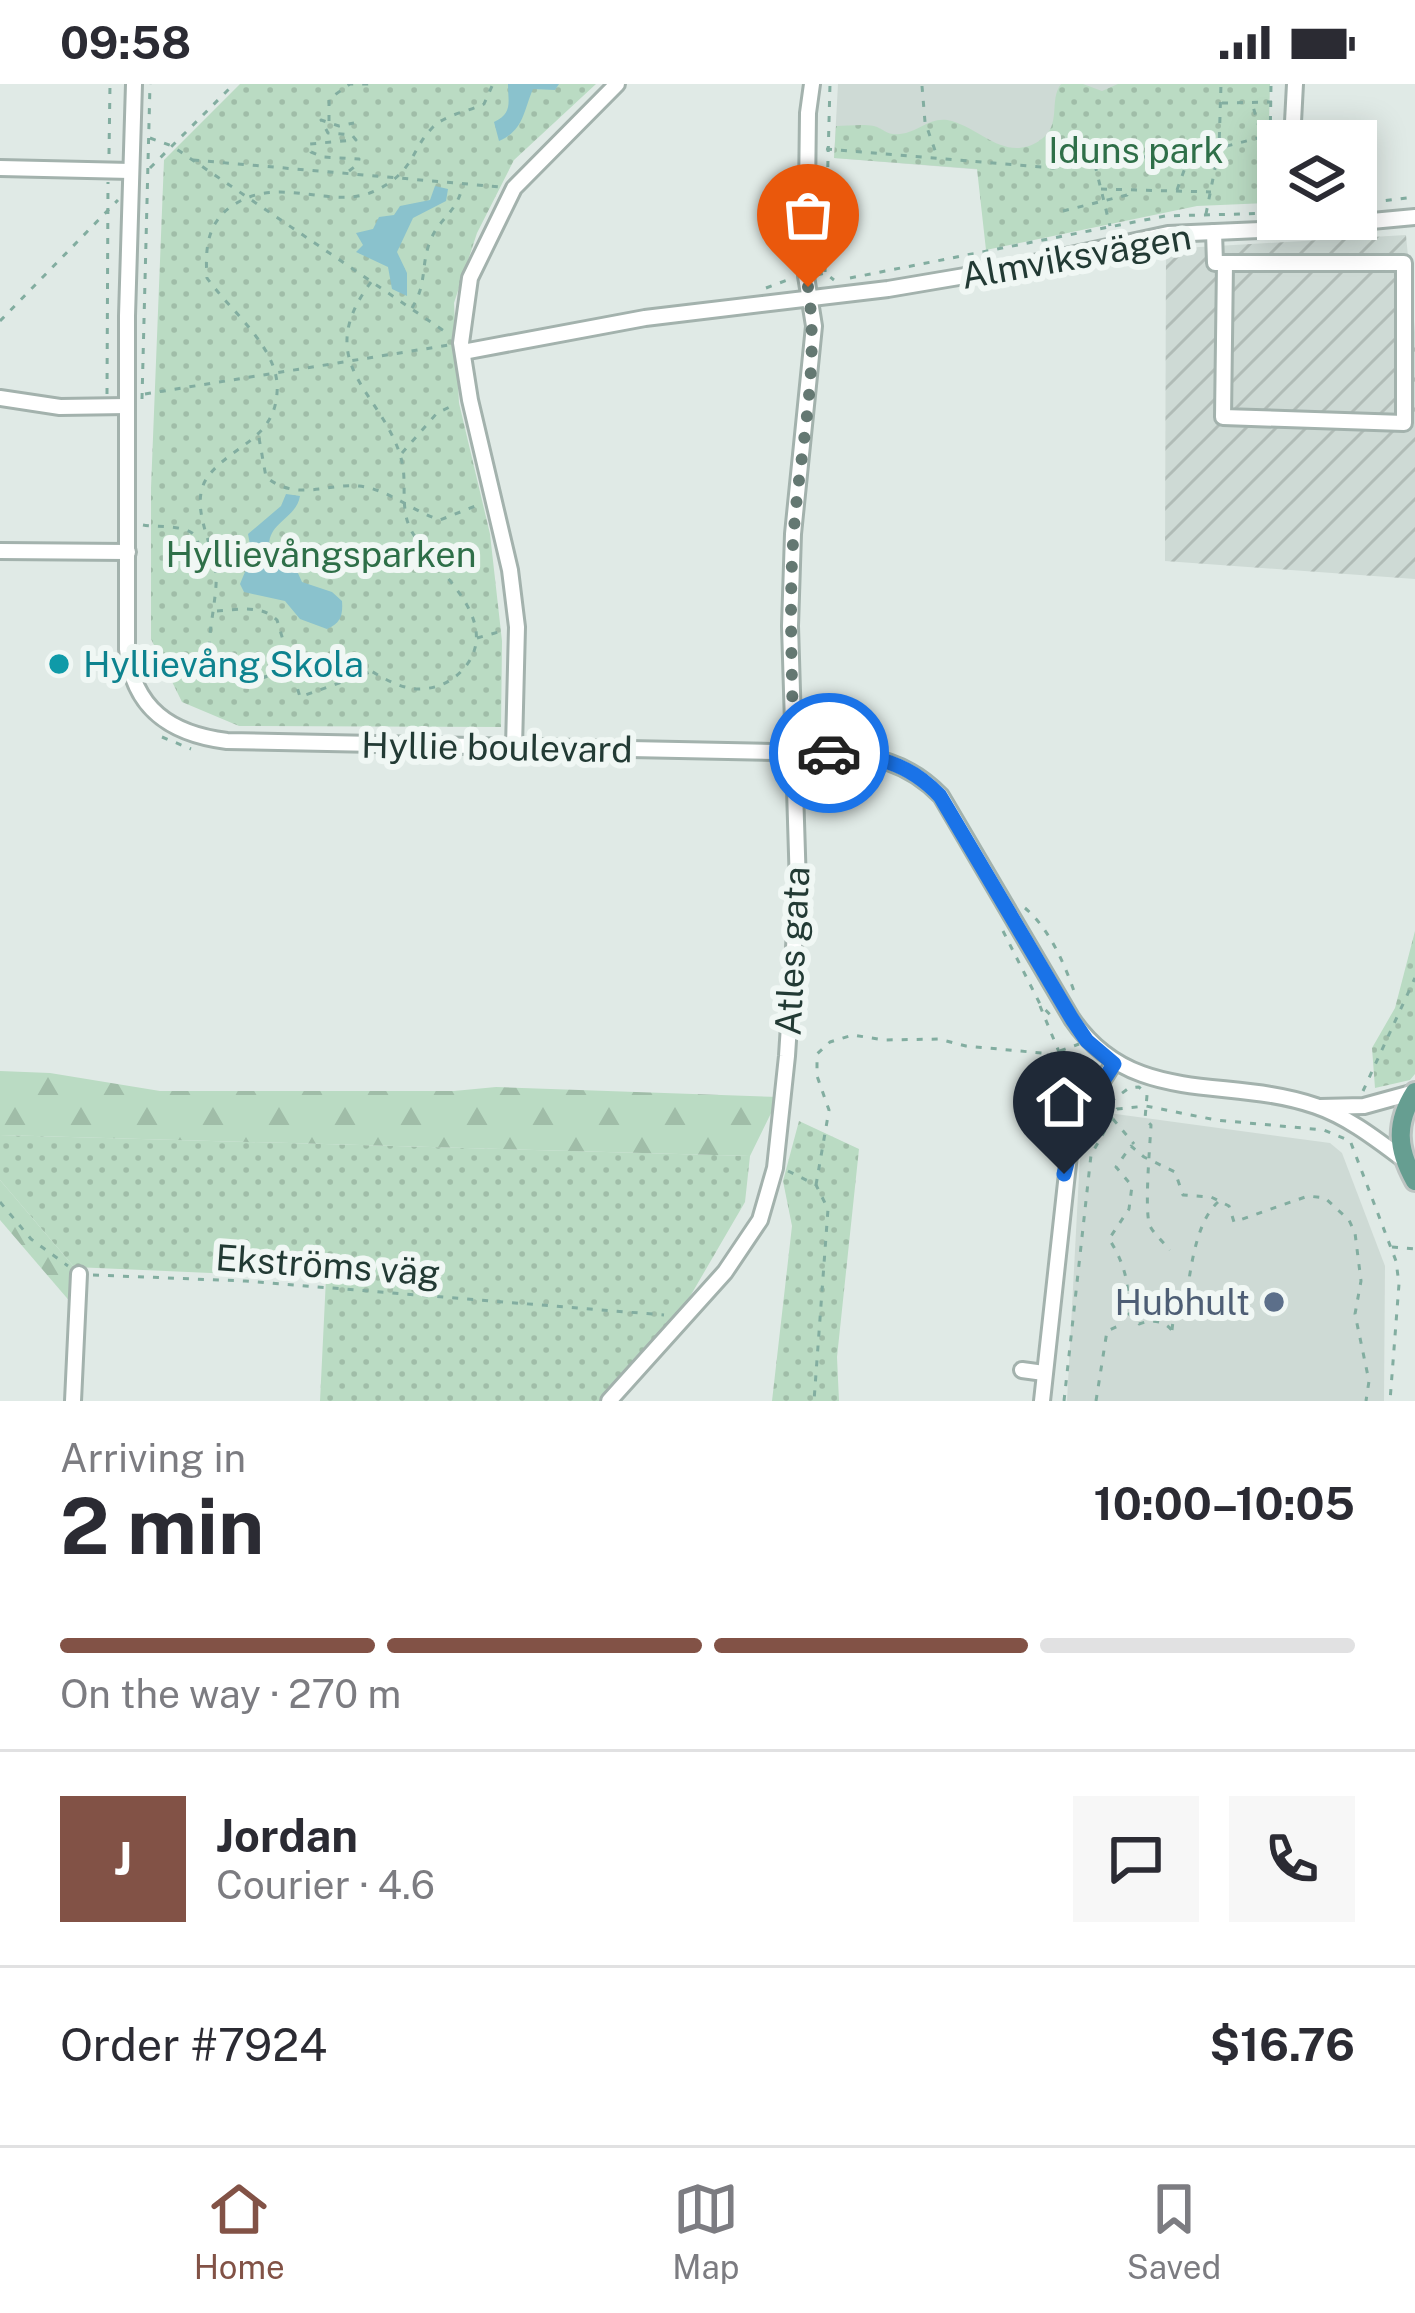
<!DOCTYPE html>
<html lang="en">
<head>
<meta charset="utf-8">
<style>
  body { margin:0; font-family:"Public Sans",sans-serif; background:#f7f7f7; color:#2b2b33; height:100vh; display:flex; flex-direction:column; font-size:45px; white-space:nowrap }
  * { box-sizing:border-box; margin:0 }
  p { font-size:39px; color:#7c7c81 }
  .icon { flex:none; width:66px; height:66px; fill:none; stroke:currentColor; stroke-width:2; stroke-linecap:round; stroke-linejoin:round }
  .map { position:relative; height:1317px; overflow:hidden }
  .details { display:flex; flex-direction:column; background:#fff; flex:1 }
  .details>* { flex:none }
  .fabs { position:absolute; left:1257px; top:36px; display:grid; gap:24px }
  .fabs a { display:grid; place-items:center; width:120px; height:120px; border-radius:0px; background:#fff; box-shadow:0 6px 30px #0003; font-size:60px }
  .pin { position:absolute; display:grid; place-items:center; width:102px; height:102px; color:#fff; margin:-123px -51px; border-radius:50% 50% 50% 0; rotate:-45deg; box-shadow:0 0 12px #0007 }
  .pin .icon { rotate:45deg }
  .courier { position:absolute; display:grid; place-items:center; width:120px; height:120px; margin:-60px; border:9px solid #1a73e8; border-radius:50%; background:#fff; color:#222; box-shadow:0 3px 15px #0007 }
  .summary em { font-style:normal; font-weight:700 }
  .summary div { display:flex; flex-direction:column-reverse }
  .summary { display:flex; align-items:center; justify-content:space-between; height:204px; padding:0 60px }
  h1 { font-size:78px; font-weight:700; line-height:90px }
  .bar { display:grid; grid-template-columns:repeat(4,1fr); gap:18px 12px; align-content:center; height:144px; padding:0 60px }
  .bar i { height:15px; border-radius:9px; background:#e1e1e2 }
  .bar .current { background:#825246 }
  .bar p { grid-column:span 4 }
  .line { display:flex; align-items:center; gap:30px; padding:0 60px; border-top:3px solid #e1e1e2 }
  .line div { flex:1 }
  .round { display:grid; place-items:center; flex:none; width:126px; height:126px; border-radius:0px; background:#f7f7f7 }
  .status { display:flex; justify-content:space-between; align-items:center; height:84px; padding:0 60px; background:#fff; direction:ltr }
  .status svg { height:33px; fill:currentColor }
  .menu { display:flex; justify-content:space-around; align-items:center; height:168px; border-top:3px solid #e1e1e2; background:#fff; font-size:33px; color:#7c7c81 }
  .menu a { display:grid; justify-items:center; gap:6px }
  .menu .current { color:#825246 }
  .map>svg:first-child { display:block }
  .built { fill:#cedad5 }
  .industrial { fill:url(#industrial-furrows) }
  .green { fill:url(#green-dots) }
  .forest { fill:url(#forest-firs) }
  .water { fill:#8ac2cd }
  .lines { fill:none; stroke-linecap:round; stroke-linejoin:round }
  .minor-casing { stroke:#a3b2ad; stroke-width:20 }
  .major-casing { stroke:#bdc4c2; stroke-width:24 }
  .path { stroke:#82ada0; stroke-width:3; stroke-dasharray:6 9; stroke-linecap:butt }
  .minor { stroke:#fff; stroke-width:14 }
  .major { stroke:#669e91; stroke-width:18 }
  .done { stroke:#647872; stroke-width:12; stroke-dasharray:0 21.6 }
  .route { stroke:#1a73e8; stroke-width:15 }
  .culture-dot { fill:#0f9aa8; stroke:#f0f7f4; stroke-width:4.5 }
  .service-dot { fill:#5c6f8a; stroke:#f0f7f4; stroke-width:4.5 }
  .labels { text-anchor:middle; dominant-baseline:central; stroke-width:12; stroke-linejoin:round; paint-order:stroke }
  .park-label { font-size:36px; fill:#2e6f48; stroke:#f0f7f4 }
  .street-label { font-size:36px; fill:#223a34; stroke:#f0f7f4 }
  .culture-label { font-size:36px; fill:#0d838f; stroke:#f0f7f4; text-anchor:start }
  .service-label { font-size:36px; fill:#4e5e75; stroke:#f0f7f4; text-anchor:end }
</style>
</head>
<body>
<div class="status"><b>09:58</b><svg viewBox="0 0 49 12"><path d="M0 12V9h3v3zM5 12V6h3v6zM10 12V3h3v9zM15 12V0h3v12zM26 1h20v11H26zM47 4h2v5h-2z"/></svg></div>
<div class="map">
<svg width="1415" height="1317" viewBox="0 0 1415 1317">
  <defs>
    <pattern id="industrial-furrows" width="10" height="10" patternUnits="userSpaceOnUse" patternTransform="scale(3)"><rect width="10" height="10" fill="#cedad5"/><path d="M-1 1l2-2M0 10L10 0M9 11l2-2" fill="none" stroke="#b1bcb7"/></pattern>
    <pattern id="green-dots" width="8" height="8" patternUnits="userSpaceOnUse" patternTransform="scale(3)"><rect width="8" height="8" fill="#badbc3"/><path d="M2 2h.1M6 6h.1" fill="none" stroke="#a0bda8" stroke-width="1.8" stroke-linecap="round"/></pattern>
    <pattern id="forest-firs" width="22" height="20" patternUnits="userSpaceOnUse" patternTransform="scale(3)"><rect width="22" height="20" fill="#badbc3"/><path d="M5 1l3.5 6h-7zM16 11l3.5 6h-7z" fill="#a0bda8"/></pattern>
  </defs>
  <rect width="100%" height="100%" fill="#e0eae6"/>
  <g class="built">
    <path d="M838 0H1216L1060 92 834 74Z"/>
    <path d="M1101 1028 1330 1059 1342 1069 1385 1182 1384 1317H1067L1080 1072Z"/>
  </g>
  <path class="industrial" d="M1406 151 1415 248V495L1165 477 1166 165Z"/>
  <g class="green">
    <path d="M240 0H596L514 76 477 149 454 219 459 319 490 450 502 557 501 643 239 642 182 618 151 555V404L164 76Z"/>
    <path d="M1061 0H1083L1102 7 1118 0H1270L1267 119 1197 122 986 166 977 85 834 74 836 42C847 42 862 40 874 42 884 45 888 52 900 50 920 48 930 31 952 37 982 46 1006 78 1039 57 1063 42 1048 17 1061 0Z"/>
    <path d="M1415 847V990L1410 996 1375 1004 1372 964 1395 924Z"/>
    <path d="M799 1037 859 1065 837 1273 839 1317H772L792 1142 783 1097Z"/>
    <path d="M0 1051 750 1072 745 1118 688 1216 599 1317H320L326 1194 74 1183 0 1096Z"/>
  </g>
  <g class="forest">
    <path d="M0 987 50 989 160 1007H454L496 1003 779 1013 750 1072 0 1051Z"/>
    <path d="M0 1096 74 1183 72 1220 0 1136Z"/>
  </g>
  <g class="water">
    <path d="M508 0H559L555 6 533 5C523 28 524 46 499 57L494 38C513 29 508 19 508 0Z"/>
    <path d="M435 102 448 105 446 117 413 134 397 168 407 189V212L392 205 388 183 356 168 363 161 356 149 373 145 379 133 394 131 400 122 430 116Z"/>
    <path d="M286 410 300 412C296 436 264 439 270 467L292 476 302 498 332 508 342 517C343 531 341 539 327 545L300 535 285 517 244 508 240 500 252 471 248 450 281 422Z"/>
  </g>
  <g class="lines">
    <defs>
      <g id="minor">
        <path d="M134 0 127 232V565C133 625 171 650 227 657L828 669C874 671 908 678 941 712L1072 935C1133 1024 1227 991 1316 1022 1348 1033 1376 1055 1403 1075"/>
        <path d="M1292 57 1295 0"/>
        <path d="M0 84 131 87"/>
        <path d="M1214 148 1215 179H1404V339L1223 333 1225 179"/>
        <path d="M463 268 645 234 888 205 1006 185 1168 150 1286 145 1415 133"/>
        <path d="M0 314 60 323 127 322"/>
        <path d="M0 467 128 468"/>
        <path d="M514 663 517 543 510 486 470 316 461 259 470 194 514 104 617 0"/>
        <path d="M1320 1023 1364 1022 1415 1008"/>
        <path d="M1022 1286 1044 1289"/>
        <path d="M73 1317 79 1190"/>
        <path d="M609 1317 725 1188 760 1136 775 1084 787 972 798 802 790 542 793 450 814 242 806 192 808 29 812 0"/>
        <path d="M1042 1317 1070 1062 1079 1034 1113 980"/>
      </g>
      <path id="major" d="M1415 1008C1395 1039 1397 1065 1415 1097"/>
    </defs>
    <use href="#minor" class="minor-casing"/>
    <use href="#major" class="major-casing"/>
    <g class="path">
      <path d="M922 2 925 38 937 72"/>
      <path d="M1222 19 1272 18"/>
      <path d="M329 37V15L350 0H374"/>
      <path d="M150 54 172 62 447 249"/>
      <path d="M826 65 1053 84 1219 64 1221 0"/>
      <path d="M109 70 110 0"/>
      <path d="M193 76 501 103"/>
      <path d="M1095 81 1110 142"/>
      <path d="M150 84 234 0"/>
      <path d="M349 87 358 80 359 75 323 73 311 68 309 60 356 56 352 51 328 49 321 36 339 42 354 39"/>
      <path d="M1101 105 1211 108"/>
      <path d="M1177 106 1190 70"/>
      <path d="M1356 120 1415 113"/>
      <path d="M1063 127 1127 111V107"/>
      <path d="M1269 128 1271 0"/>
      <path d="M1206 130 1219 64 1262 53 1252 19"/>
      <path d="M825 188 830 0"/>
      <path d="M817 191 825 189 834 196"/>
      <path d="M850 194 1165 132 1278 129"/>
      <path d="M371 198C310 280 382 307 401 374 408 398 399 423 411 446 431 484 503 533 466 582 454 597 438 605 418 605 388 604 363 577 334 569 299 571 263 608 229 591 221 587 213 579 210 571 206 557 218 511 216 489 213 458 187 419 209 391 233 361 274 355 277 309 281 265 231 228 207 194 205 164 207 137 235 120 283 90 334 129 379 105 415 86 411 65 433 43 445 31 469 27 484 20L493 0"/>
      <path d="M766 204 790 195"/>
      <path d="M412 224C428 198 420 181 431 155 440 134 456 129 462 104"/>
      <path d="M0 237 118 116"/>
      <path d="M107 310 108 98"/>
      <path d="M145 310 449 261"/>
      <path d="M142 315 150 0"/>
      <path d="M259 354 266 393C297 418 327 399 359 402 388 405 412 427 440 436L478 421"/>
      <path d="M402 369 437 329 456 320"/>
      <path d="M143 441C159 444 196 439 198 459 199 466 197 473 197 480L214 489"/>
      <path d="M217 527C238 526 261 520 277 536L300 613 370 588"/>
      <path d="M477 554 502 547"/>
      <path d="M162 653 191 665"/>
      <path d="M1025 824C1050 845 1066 883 1076 913"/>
      <path d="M1003 847 1040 920 1055 936"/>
      <path d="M1040 922 1059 968"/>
      <path d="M1060 967 1079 960"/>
      <path d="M1363 1007 1415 894"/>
      <path d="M1110 1018 1129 1004 1139 1003 1147 1011 1145 1035 1151 1041C1150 1061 1144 1128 1150 1142 1154 1150 1164 1159 1170 1166"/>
      <path d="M1113 1035 1134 1060"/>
      <path d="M1351 1059 1396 1177 1399 1200 1390 1317"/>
      <path d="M788 1087 816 1101 828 1125 814 1317"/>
      <path d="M816 1101 829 1026 817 992V970L830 958 853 951 884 956 939 955 966 962 1052 970 1082 1000"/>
      <path d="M0 1118 31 1155 68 1182"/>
      <path d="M1392 1163 1415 1165"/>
      <path d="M93 1191 245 1197 664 1231"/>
      <path d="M1128 1229 1139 1240C1152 1235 1167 1236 1174 1250"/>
      <path d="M1172 1246 1176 1211 1188 1202C1192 1176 1198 1136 1218 1118"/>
      <path d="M1064 1317 1091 1071 1117 1025 1146 1022 1216 1036 1324 1046 1348 1056"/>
      <path d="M1096 1317 1107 1247 1118 1242C1136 1215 1126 1181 1109 1155L1129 1125 1132 1102 1116 1083 1131 1062 1144 1073 1175 1088 1183 1111 1211 1113 1229 1122 1234 1138 1308 1112 1325 1114 1349 1136 1355 1149 1361 1197 1355 1230 1369 1297 1366 1317"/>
    </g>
    <use href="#minor" class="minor"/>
    <use href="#major" class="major"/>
  </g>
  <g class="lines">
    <path class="done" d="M808 203C820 282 800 366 794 445 788 519 793 594 793 668L829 669"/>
    <path class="route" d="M829 669C874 671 908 678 940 712L1072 935 1087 957 1114 980 1079 1034 1064 1090"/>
  </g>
  <circle class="culture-dot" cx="59" cy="580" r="12"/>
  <circle class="service-dot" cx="1274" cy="1218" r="12"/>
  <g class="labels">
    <g class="park-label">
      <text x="1136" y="66">Iduns park</text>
      <text x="321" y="470">Hyllievångsparken</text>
    </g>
    <g class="street-label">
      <text transform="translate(1076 172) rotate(-10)">Almviksvägen</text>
      <text transform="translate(497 663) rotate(1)">Hyllie boulevard</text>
      <text transform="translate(792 867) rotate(-87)">Atles gata</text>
      <text transform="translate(328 1181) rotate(4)">Ekströms väg</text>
    </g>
    <g class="culture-label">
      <text x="83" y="580">Hyllievång Skola</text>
    </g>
    <g class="service-label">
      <text x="1250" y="1218">Hubhult</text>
    </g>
  </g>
</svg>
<div class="fabs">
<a><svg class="icon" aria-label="layers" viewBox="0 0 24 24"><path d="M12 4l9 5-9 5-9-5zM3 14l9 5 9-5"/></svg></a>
</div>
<div class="pin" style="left:808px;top:203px;background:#ea580c"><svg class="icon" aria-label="bag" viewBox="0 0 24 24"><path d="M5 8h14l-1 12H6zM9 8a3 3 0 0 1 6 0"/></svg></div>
<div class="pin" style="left:1064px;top:1090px;background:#1f2937"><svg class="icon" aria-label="home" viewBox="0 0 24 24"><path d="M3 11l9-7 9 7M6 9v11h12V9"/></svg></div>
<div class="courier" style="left:829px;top:669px"><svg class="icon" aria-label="car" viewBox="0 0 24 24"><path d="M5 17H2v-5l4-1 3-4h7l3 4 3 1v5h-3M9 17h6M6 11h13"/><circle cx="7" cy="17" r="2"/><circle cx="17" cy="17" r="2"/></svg></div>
</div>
<section class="details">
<div class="summary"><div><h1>2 min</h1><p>Arriving in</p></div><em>10:00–10:05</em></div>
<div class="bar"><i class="current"></i><i class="current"></i><i class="current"></i><i></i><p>On the way · 270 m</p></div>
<div class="line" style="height:216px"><b class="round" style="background:#825246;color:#fff">J</b><div><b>Jordan</b><p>Courier · 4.6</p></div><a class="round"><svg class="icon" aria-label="chat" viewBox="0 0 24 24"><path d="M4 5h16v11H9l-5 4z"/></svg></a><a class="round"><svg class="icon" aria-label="phone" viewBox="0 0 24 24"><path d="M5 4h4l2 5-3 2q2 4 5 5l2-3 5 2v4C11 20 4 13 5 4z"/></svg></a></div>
<div class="line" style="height:156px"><div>Order #7924</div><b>$16.76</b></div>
</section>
<nav class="menu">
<a class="current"><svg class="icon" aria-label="home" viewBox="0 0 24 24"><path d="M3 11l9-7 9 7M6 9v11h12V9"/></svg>Home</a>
<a><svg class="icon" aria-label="map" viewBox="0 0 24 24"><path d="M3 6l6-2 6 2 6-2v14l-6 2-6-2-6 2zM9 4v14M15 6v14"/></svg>Map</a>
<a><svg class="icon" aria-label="saved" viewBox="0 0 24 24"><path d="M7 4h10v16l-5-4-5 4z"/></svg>Saved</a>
</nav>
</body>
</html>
